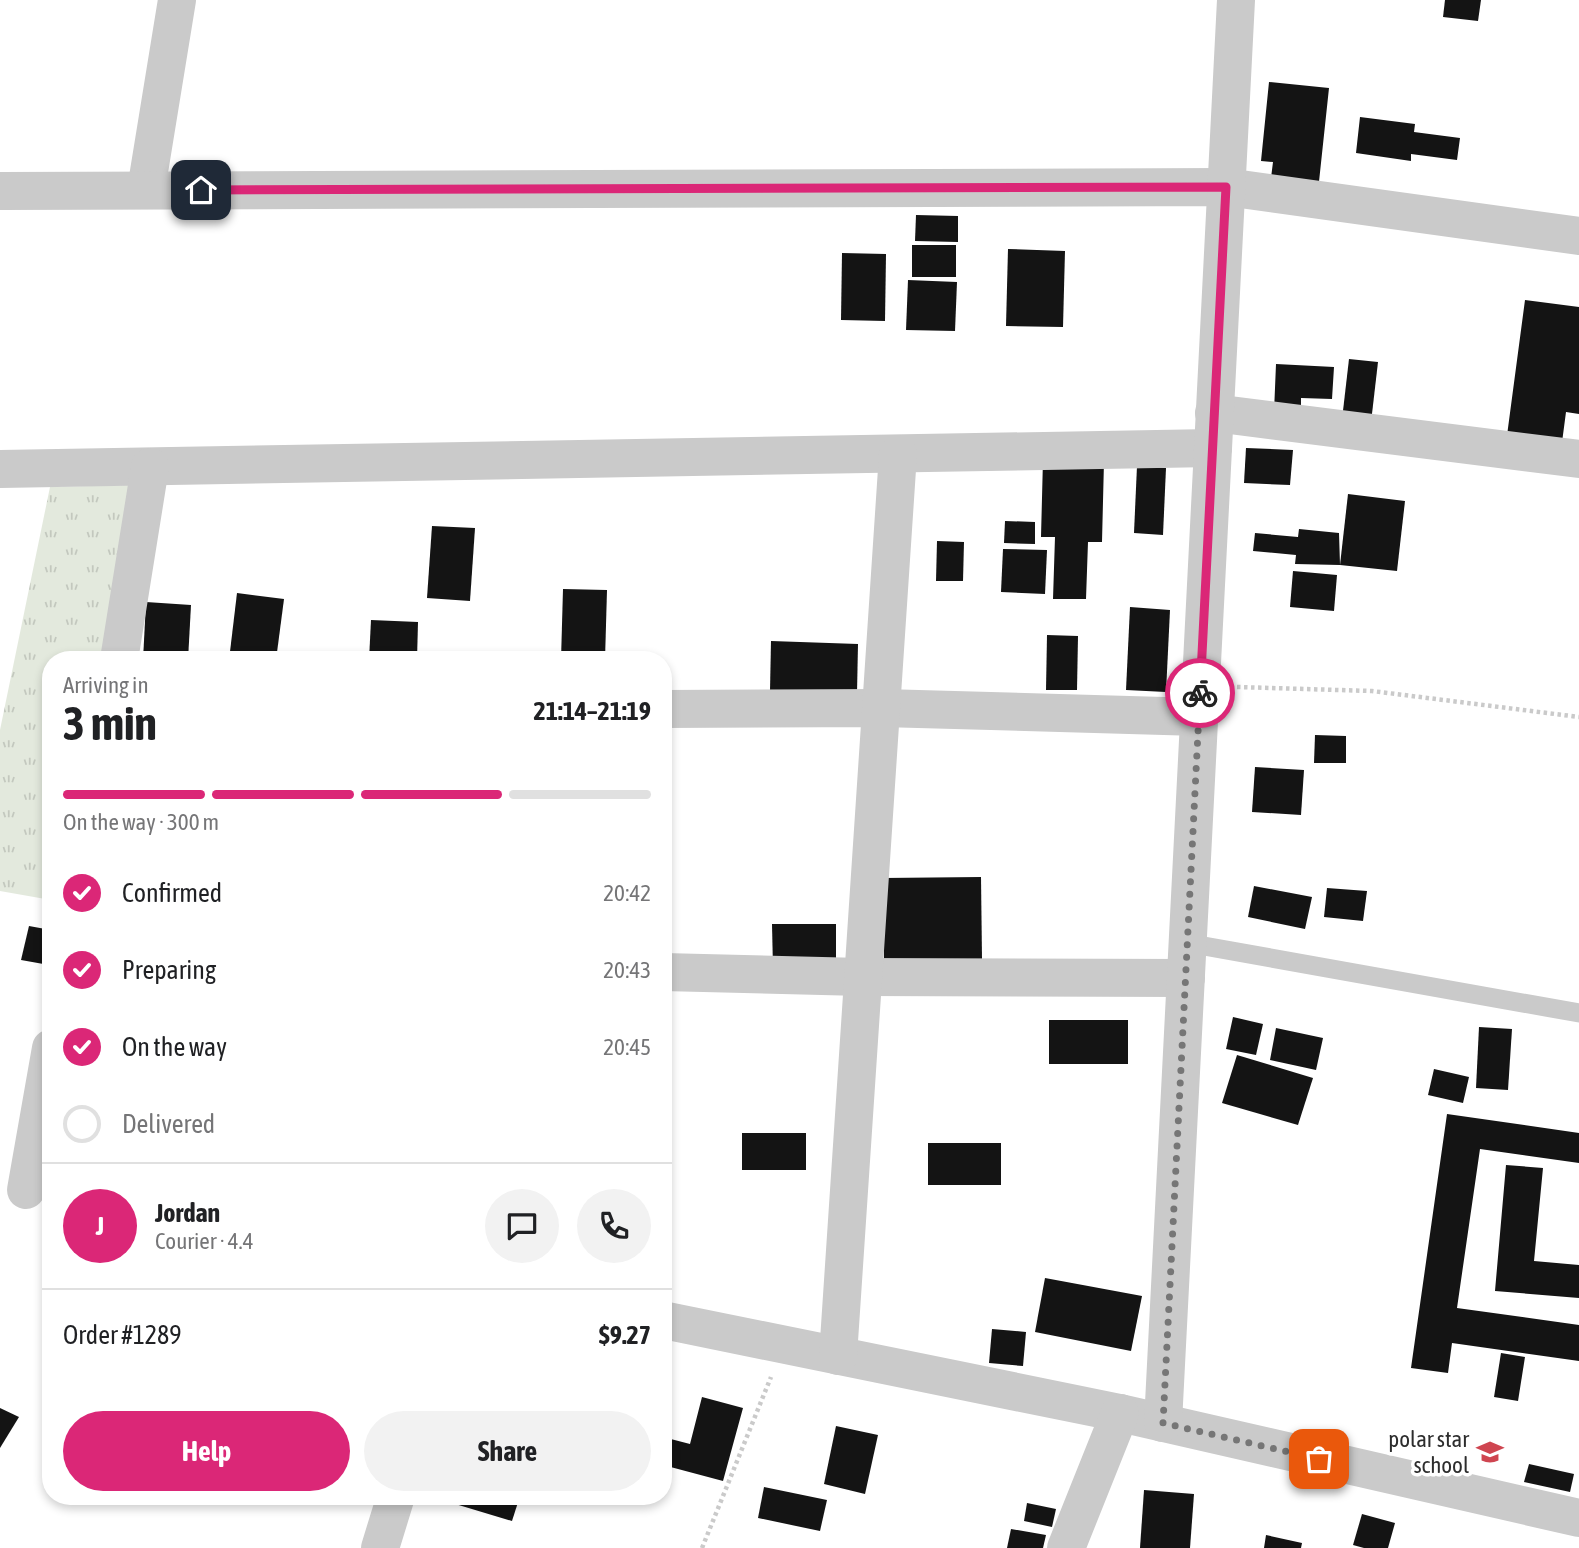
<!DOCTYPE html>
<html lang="en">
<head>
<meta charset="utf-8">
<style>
  body { margin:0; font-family:"Asap Condensed",sans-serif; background:#f2f2f2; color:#202124; height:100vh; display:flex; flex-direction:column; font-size:26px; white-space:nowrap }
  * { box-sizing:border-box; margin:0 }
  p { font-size:23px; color:#757577 }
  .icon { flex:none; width:38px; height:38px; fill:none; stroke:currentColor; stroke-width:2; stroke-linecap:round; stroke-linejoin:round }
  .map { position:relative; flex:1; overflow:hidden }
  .side { position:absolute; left:42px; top:651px; width:630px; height:854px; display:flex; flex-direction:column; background:#fff; border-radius:28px; box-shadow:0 4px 10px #0003 }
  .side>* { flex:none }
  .pin { position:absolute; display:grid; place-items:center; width:60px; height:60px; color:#fff; margin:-30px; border-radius:14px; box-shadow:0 4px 10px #0006 }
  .courier { position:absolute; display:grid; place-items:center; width:70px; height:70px; margin:-35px; border:5px solid #db2777; border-radius:50%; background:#fff; color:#222; box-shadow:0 2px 9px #0007 }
  .head em { font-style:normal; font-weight:700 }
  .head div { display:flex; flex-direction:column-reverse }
  .head { display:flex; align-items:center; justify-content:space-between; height:119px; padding:0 21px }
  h1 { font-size:46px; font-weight:700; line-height:52px }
  .bar { display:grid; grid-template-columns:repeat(4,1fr); gap:10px 7px; align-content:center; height:84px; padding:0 21px }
  .bar i { height:9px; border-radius:5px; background:#e0e0e0 }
  .bar .current { background:#db2777 }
  .bar p { grid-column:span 4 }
  .line { display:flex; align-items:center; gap:18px; padding:0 21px; border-top:2px solid #e0e0e0 }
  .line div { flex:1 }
  .round { display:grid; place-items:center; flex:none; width:74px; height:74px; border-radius:37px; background:#f2f2f2 }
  ol { padding:0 21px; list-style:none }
  li { display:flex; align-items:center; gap:21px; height:77px }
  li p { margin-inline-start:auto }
  li .icon { padding:7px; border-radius:50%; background:#db2777; color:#fff; stroke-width:4 }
  li:last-child { color:#757577 }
  li i { width:38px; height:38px; border:4px solid #e0e0e0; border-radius:50% }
  .cta { display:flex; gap:14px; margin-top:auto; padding:14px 21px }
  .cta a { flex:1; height:80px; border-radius:42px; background:#db2777; color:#fff; font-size:28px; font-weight:700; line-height:80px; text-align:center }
  .cta a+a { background:#f2f2f2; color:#202124 }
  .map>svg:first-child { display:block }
  .grass { fill:url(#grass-tufts) }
  .building { fill:#141414 }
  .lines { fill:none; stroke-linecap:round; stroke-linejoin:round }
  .path { stroke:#cacaca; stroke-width:4.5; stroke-dasharray:3.5 3.5; stroke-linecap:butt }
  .lane { stroke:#cacaca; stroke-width:19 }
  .street { stroke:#cacaca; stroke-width:38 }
  .done { stroke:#767676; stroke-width:7; stroke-dasharray:0 12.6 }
  .route { stroke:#db2777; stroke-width:9 }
  .labels { text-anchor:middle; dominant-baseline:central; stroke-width:7; stroke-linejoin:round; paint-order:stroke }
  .poi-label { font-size:23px; fill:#2d2d2d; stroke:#fff; text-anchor:end }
</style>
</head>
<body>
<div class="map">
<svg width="1579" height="1548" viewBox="0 0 1579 1548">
  <defs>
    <pattern id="grass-tufts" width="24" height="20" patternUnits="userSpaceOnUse" patternTransform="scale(1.75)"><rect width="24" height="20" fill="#e3e9dd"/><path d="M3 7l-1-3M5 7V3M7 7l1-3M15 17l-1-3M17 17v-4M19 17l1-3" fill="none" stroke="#c3c8be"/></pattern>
  </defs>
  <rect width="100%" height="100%" fill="#fff"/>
  <path class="grass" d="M134 485 114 660H51V900L0 891V730L50 487Z"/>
  <g class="building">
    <path d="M1445 0H1481L1478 21 1443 17Z"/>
    <path d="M1269 82 1329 88 1318 191 1270 186 1273 162 1261 161Z"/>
    <path d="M1360 117 1415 124 1414 132 1460 138 1457 160 1411 154V161L1356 153Z"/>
    <path d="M916 215 958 216V242L915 241Z"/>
    <rect x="912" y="245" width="44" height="32"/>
    <path d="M1008 249 1065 251 1063 327 1006 326Z"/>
    <path d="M842 253 886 254 885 321 841 320Z"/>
    <path d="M908 280 957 282 955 331 906 330Z"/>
    <path d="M1525 300 1579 307V414L1566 412 1561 450 1506 443Z"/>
    <path d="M1349 359 1378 362 1370 431 1341 428Z"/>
    <path d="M1276 364 1334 367 1332 399 1301 398V414L1274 412Z"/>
    <path d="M1246 448 1293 450 1290 485 1244 483Z"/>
    <path d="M1043 459 1104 461 1102 542H1088L1086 599H1053L1055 537H1041Z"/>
    <path d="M1137 466 1166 468 1163 535 1134 533Z"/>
    <path d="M1348 494 1405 501 1397 571 1340 565Z"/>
    <path d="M1005 521 1035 522V544L1004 543Z"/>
    <path d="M432 526 475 528 470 601 427 598Z"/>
    <path d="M1299 529 1339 533 1340 565 1295 564 1296 555 1253 551 1255 533 1298 537Z"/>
    <path d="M937 541 964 542 963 581H936Z"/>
    <path d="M1003 549 1047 550 1045 594 1001 592Z"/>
    <path d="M1293 571 1337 575 1334 611 1290 607Z"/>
    <path d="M563 589 607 590 605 660H561Z"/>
    <path d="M237 593 284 599 276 660H229Z"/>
    <path d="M146 602 191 605 188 660H143Z"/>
    <path d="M1130 607 1170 610 1166 692 1126 690Z"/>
    <path d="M371 620 418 622 417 660H369Z"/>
    <path d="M1047 635 1078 636 1077 690H1046Z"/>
    <path d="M771 641 858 644 857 693 770 691Z"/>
    <path d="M1315 735 1346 736V763H1314Z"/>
    <path d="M1255 767 1304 770 1301 815 1252 812Z"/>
    <path d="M981 877 982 959 884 960 883 878Z"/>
    <path d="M1254 886 1312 897 1305 929 1248 917Z"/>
    <path d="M1327 888 1367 891 1363 921 1324 917Z"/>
    <path d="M772 924H836V969H773Z"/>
    <path d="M29 926 51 930 49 965 21 960Z"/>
    <path d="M1233 1017 1263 1024 1256 1055 1226 1049Z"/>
    <rect x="1049" y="1020" width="79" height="44"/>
    <path d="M1479 1027 1512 1029 1508 1090 1476 1088Z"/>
    <path d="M1276 1028 1323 1038 1316 1070 1270 1060Z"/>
    <path d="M1237 1055 1313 1078 1298 1125 1222 1103Z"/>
    <path d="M1434 1069 1469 1077 1463 1103 1428 1095Z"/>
    <path d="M1447 1114 1579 1133V1163L1480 1149 1457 1308 1579 1325V1361L1452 1343 1448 1373 1411 1368Z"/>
    <rect x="742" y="1133" width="64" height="37"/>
    <rect x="928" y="1143" width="73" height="42"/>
    <path d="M1506 1165 1543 1168 1534 1261 1579 1265V1298L1495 1291Z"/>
    <path d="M1045 1278 1142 1296 1131 1351 1035 1332Z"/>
    <path d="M992 1329 1026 1332 1023 1366 989 1363Z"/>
    <path d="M1501 1353 1525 1357 1518 1401 1494 1397Z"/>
    <path d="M702 1397 743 1408 723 1481 663 1465V1437L690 1444Z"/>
    <path d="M0 1408 19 1417 0 1448Z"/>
    <path d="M836 1426 878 1435 865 1494 824 1484Z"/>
    <path d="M1529 1464 1574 1474 1570 1492 1524 1482Z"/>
    <path d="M764 1487 827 1500 820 1531 758 1518Z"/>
    <path d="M1144 1490 1194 1494 1190 1548H1140Z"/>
    <path d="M454 1496H520L512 1521 452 1503Z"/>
    <path d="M1027 1503 1056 1509 1052 1527 1024 1521Z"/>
    <path d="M1362 1514 1395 1523 1388 1548H1364L1353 1545Z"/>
    <path d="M1011 1529 1046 1535 1043 1548H1007Z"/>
    <path d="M1266 1535 1302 1543 1301 1548H1264Z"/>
  </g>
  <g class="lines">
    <g class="path">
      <path d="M1237 687 1372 691 1579 717"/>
      <path d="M702 1548 771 1377"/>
    </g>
    <path class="lane" d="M1187 943 1579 1013"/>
    <g class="street">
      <path d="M146 190 177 0"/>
      <path d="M0 191 1226 187 1579 236"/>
      <path d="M1214 413 1579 459"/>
      <path d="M0 469 1213 448"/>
      <path d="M119 660 150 467"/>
      <path d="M663 709 882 708 1199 717"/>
      <path d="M663 972 862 977 1186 978"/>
      <path d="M26 1190 51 1048"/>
      <path d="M663 1320 1120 1413 1579 1518"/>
      <path d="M838 1356 898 454"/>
      <path d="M1163 1423 1236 0"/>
      <path d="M380 1548 396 1496"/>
      <path d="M1066 1548 1120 1413"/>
    </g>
  </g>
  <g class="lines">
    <path class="done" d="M1200 693 1163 1423 1319 1459"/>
    <path class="route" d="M201 190 1226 187 1200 693"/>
  </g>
  <defs>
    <symbol id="school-bare" viewBox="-9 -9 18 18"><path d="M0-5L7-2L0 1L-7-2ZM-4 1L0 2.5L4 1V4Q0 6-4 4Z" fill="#cf4550" stroke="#fff" stroke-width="2.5" paint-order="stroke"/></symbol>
  </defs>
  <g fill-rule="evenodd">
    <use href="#school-bare" x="1471" y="1433" width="38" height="38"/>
  </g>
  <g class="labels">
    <g class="poi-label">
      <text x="1469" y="1439">polar star<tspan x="1469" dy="26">school</tspan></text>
    </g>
  </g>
</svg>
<div class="pin" style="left:1319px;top:1459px;background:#ea580c"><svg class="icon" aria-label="bag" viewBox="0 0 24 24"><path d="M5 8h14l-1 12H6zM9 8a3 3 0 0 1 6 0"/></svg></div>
<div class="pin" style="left:201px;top:190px;background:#1f2937"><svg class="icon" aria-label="home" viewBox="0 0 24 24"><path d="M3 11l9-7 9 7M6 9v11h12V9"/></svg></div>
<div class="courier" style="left:1200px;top:693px"><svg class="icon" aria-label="bike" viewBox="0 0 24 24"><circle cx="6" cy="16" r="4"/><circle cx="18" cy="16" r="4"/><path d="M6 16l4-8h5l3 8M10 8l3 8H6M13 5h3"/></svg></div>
<section class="side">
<div class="head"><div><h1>3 min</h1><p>Arriving in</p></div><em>21:14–21:19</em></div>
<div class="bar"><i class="current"></i><i class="current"></i><i class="current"></i><i></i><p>On the way · 300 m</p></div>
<ol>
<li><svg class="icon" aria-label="check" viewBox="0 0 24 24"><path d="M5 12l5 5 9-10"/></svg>Confirmed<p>20:42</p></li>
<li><svg class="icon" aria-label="check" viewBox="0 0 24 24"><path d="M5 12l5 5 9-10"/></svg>Preparing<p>20:43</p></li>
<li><svg class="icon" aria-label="check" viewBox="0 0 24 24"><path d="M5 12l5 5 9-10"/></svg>On the way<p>20:45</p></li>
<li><i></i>Delivered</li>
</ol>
<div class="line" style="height:126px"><b class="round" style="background:#db2777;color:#fff">J</b><div><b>Jordan</b><p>Courier · 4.4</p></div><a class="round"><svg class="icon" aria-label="chat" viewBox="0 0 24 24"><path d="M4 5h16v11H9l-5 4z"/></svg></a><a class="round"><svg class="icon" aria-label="phone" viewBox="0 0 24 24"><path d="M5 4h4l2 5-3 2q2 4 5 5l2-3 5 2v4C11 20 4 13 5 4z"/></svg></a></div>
<div class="line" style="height:91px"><div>Order #1289</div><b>$9.27</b></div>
<div class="cta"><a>Help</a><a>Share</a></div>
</section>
</div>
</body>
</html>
